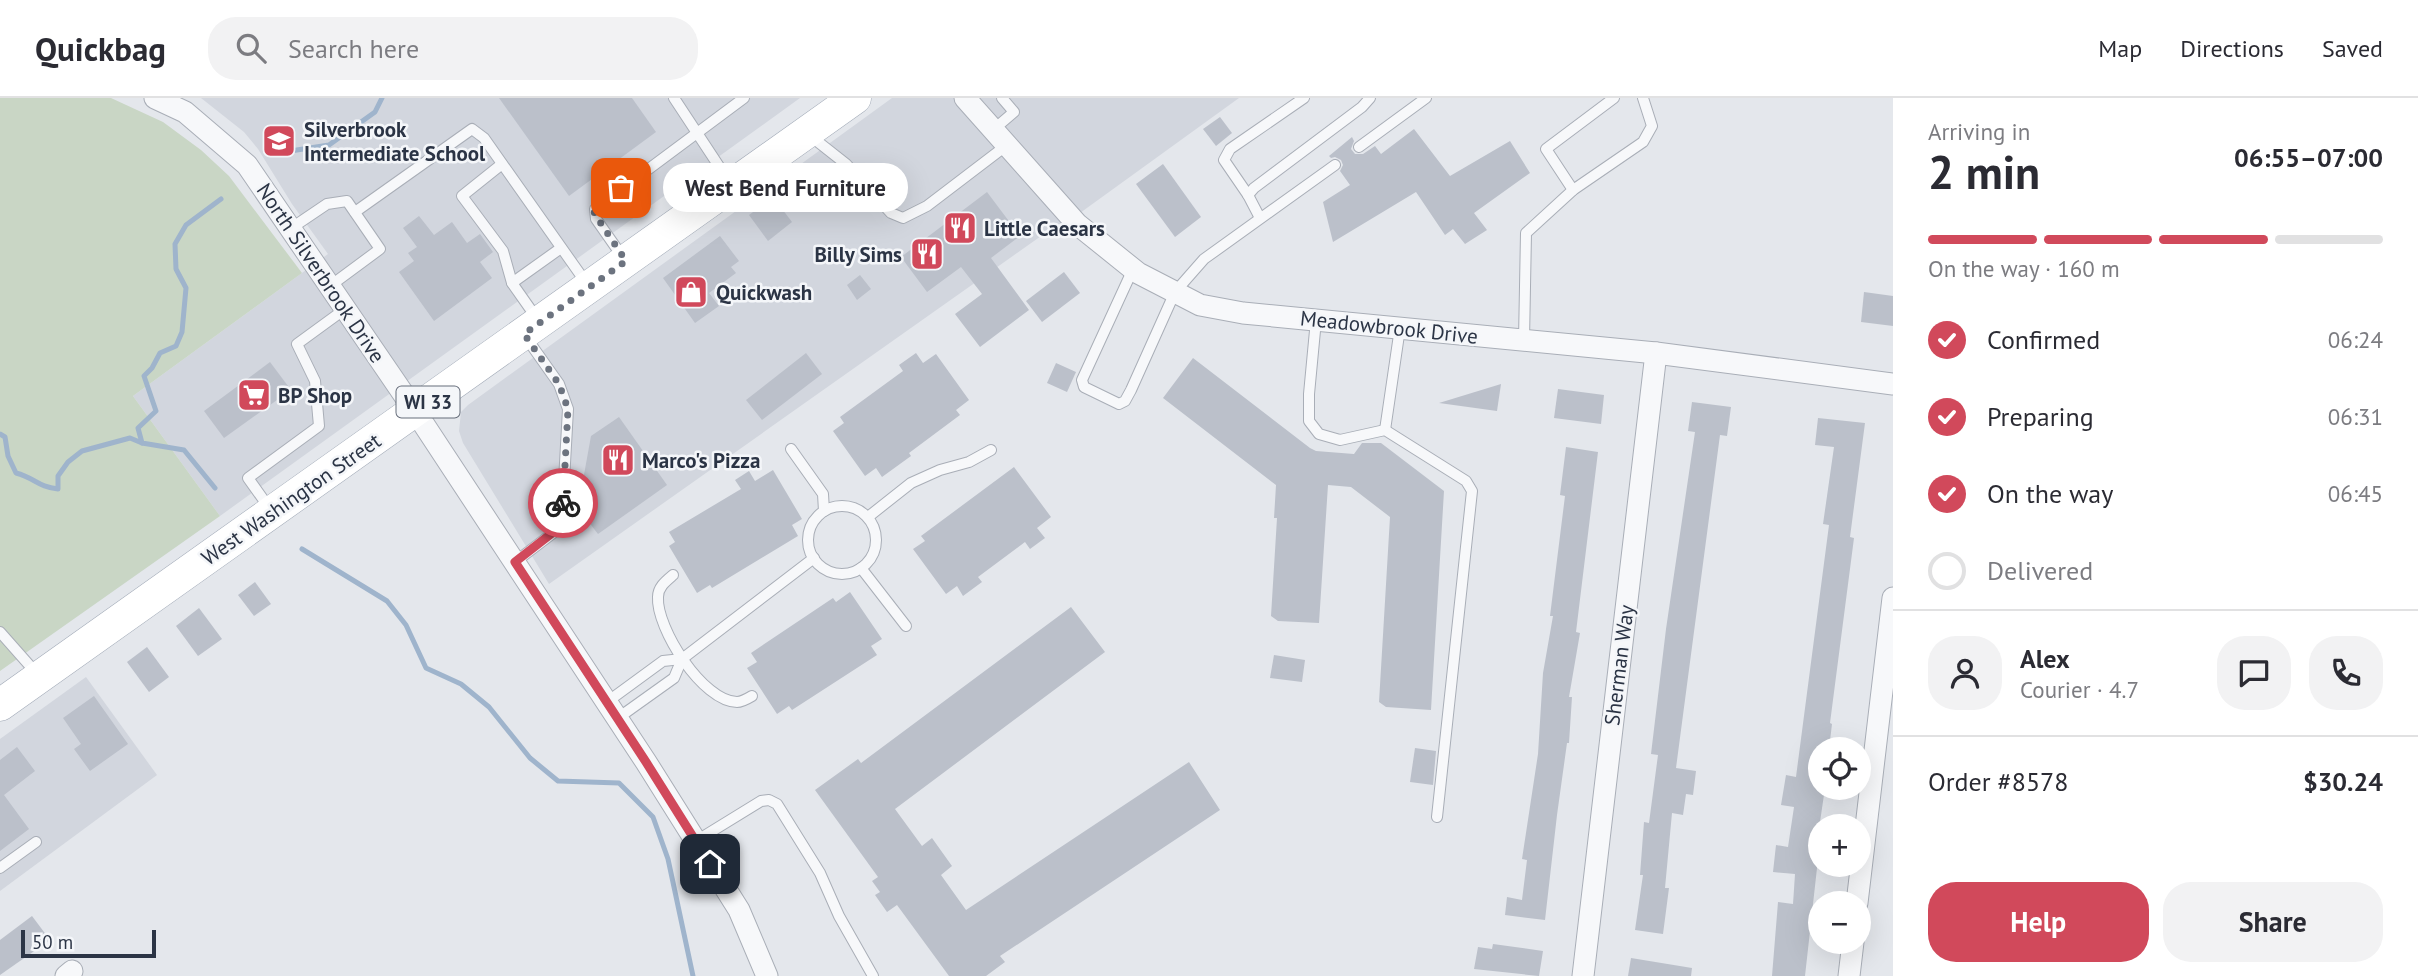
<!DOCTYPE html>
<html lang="en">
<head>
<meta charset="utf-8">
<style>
  body { margin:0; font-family:"PT Sans",sans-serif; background:#f2f2f3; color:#2b2b33; height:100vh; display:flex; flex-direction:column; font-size:26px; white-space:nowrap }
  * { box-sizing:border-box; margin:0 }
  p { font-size:23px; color:#7c7c81 }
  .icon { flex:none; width:38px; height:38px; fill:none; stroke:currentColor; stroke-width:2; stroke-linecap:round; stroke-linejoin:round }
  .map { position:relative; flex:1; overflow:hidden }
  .sheet { display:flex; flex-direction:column; background:#fff; width:525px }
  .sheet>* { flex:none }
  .tools { position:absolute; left:1808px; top:639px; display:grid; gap:14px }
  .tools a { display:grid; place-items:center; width:63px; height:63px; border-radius:50%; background:#fff; box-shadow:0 7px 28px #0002; font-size:35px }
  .scale { position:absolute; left:21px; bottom:18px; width:135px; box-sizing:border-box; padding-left:7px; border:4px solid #2b3445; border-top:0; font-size:19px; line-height:24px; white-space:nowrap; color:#2b3445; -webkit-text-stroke:5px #f4f6f9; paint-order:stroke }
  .pin { position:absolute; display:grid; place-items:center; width:60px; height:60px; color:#fff; margin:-30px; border-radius:14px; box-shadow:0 4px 10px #0006 }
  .courier { position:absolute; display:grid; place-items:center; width:70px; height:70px; margin:-35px; border:5px solid #d1495b; border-radius:50%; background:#fff; color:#222; box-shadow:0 2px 9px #0007 }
  .bubble { position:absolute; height:49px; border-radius:24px; background:#fff; box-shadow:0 7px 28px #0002; font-size:23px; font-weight:700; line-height:49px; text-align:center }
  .headline em { font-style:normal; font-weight:700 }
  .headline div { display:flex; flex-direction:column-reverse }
  .headline { display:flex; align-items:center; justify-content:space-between; height:119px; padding:0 35px }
  h1 { font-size:46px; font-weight:700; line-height:52px }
  .bar { display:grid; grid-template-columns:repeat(4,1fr); gap:10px 7px; align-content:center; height:84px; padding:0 35px }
  .bar i { height:9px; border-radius:5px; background:#e1e1e2 }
  .bar .current { background:#d1495b }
  .bar p { grid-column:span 4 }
  .line { display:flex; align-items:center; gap:18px; padding:0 35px; border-top:2px solid #e1e1e2 }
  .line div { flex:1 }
  .round { display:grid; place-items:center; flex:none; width:74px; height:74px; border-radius:28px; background:#f2f2f3 }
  ol { padding:0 35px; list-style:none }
  li { display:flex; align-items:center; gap:21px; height:77px }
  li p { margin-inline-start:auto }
  li .icon { padding:7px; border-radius:50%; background:#d1495b; color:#fff; stroke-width:4 }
  li:last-child { color:#7c7c81 }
  li i { width:38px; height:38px; border:4px solid #e1e1e2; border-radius:50% }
  .button { display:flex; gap:14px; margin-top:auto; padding:14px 35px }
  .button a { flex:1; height:80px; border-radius:28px; background:#d1495b; color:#fff; font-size:28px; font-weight:700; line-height:80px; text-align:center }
  .button a+a { background:#f2f2f3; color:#2b2b33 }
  header { display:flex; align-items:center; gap:42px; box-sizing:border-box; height:98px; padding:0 35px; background:#fff; border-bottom:2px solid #e1e1e2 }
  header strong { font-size:33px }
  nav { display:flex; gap:38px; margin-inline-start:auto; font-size:24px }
  .search { width:490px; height:63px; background:#f2f2f3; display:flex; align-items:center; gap:18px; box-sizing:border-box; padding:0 24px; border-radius:28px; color:#7c7c81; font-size:26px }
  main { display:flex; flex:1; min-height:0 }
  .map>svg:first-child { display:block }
  .built { fill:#d2d6de }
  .green { fill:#c9d6c5 }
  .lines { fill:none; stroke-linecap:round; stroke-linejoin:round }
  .stream { stroke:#9fb4cc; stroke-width:5 }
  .building { fill:#bbc0ca }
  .lane-casing { stroke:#a9aeb7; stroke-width:12 }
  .street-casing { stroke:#a9aeb7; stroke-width:23 }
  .primary-casing { stroke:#a3abb8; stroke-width:33 }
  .lane { stroke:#f7f8fa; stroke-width:10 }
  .street { stroke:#f7f8fa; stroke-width:21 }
  .primary { stroke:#fff; stroke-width:32 }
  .done { stroke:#6c737f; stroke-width:7; stroke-dasharray:0 12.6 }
  .route { stroke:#d1495b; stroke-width:9 }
  .labels { text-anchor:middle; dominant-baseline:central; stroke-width:5; stroke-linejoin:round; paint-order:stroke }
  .shield { fill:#f4f6f9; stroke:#676e7b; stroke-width:2 }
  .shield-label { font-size:19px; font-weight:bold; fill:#2b3445 }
  .poi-label { font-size:21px; font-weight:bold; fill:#2b3445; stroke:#f4f6f9; text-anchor:start }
  .street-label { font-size:21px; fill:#2b3445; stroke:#f4f6f9 }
</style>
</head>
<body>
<header>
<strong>Quickbag</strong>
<div class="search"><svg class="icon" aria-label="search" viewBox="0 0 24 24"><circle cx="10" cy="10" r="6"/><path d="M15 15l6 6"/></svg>Search here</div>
<nav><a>Map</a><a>Directions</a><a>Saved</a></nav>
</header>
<main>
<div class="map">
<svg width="1893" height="878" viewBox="0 0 1893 878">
  <rect width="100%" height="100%" fill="#e4e7ec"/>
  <g class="built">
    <path d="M201 0H800L220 418 133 298 328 156 292 106 258 51 244 34Z"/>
    <path d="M892 0H1239L1080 115 1051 131 549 486 463 345 459 333 461 314 468 307Z"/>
    <path d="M86 579 157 677 0 793V641Z"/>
  </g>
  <path class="green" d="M0 0H111L163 24 201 52 229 78 302 175 133 298 220 418 0 573Z"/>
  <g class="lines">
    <g class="stream">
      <path d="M284 54 329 47 375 14 382 0"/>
      <path d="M0 336 5 339 8 358 16 375C35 380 38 389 58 391V378L68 364 82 353 130 340 142 345"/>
      <path d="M215 390 184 352 142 345 138 330 156 313 144 278 152 270 160 255 176 248 182 234 186 190 176 171 175 146 186 127 221 101"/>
      <path d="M302 451 387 503 406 527 426 570 461 586 489 609 530 660 558 683 619 685 653 719 668 761 693 878"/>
    </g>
  </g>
  <g class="building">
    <path d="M499 0H632L656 34 569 98Z"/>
    <path d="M1220 19 1232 35 1216 48 1203 31Z"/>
    <path d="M1414 31 1450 78 1510 43 1530 75 1474 115 1487 132 1465 146 1453 131 1445 137 1416 94 1333 144 1323 104 1350 87 1340 73 1343 67 1341 62 1335 59 1331 60 1329 58 1352 39 1354 43 1351 51 1355 56H1363L1375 48 1381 56Z"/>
    <path d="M1163 66 1201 119 1175 139 1136 86Z"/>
    <path d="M817 68 840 98 819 114 796 83Z"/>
    <path d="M987 94 1020 138 991 160 1029 212 980 249 955 216 982 196 961 169 927 194 901 159Z"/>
    <path d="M773 99 792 124 768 143 749 117Z"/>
    <path d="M419 118 434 137 452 124 467 145 480 136 493 154 480 164 492 180 434 223 399 174 414 163 408 155 417 149 403 130Z"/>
    <path d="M720 138 739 163 731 169 736 175 709 195 719 208 695 225 663 180Z"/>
    <path d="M1064 174 1080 195 1042 224 1026 203Z"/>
    <path d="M860 177 871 191 857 202 847 187Z"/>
    <path d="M1864 194 1893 198V228L1861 224Z"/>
    <path d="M806 255 822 276 762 322 746 302Z"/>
    <path d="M916 255 923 265 936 256 969 302 956 312 960 317 909 355 911 358 882 379 876 370 865 378 833 333 844 325 840 319 903 273 899 267Z"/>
    <path d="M1193 260 1310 350 1316 353 1354 356 1362 345H1381L1444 393 1431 612 1386 609 1379 604 1390 419 1351 389 1328 387 1319 525 1278 523 1271 518 1277 420H1274L1276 387 1163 300Z"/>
    <path d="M270 264 291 292 224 340 204 313Z"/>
    <path d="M1056 265 1076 274 1067 294 1047 285Z"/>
    <path d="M1501 286 1497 313 1439 305Z"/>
    <path d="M1558 291 1604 297 1601 326 1554 320Z"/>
    <path d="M1692 304 1731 309 1727 338 1720 337 1676 670 1696 673 1693 697 1686 696 1683 717 1672 715 1665 790H1669L1663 836 1635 832 1643 777H1640L1644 724 1649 725 1658 657 1651 656 1666 531 1695 334 1688 333Z"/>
    <path d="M619 319 667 387 598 436 578 410 591 338Z"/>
    <path d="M1818 320 1865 325 1850 439 1854 440 1830 625 1832 626 1829 651H1820V690H1825L1816 751 1819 752 1805 878H1772L1778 804 1793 806 1795 776 1773 774 1776 747 1788 749 1794 709 1781 707 1786 677 1796 679 1829 427 1823 426 1834 349 1815 347Z"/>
    <path d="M1566 349 1598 354 1576 534 1580 535 1569 599H1572L1569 645H1567L1557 717 1545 822 1505 817 1507 799 1522 802 1527 762 1522 761 1538 656 1543 575 1553 518H1550L1565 398 1560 397Z"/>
    <path d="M1014 369 1051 419 1037 430 1045 440 1030 451 1025 444 978 479 982 484 963 498 957 488 946 496 913 451 925 443 921 438Z"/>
    <path d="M773 372 802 421 792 427 798 438 712 490 710 487 697 495 669 448 675 444 669 434 741 391 735 382 749 373 755 383Z"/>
    <path d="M255 484 271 506 254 518 238 497Z"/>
    <path d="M850 494 882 541 871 548 877 557 792 612 789 608 777 616 747 570 757 564 751 555 833 500 836 504Z"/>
    <path d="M1071 509 1105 554 895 711 922 748 932 740 952 768 941 777 966 812 1189 664 1220 712 1000 858 1005 864 986 878H949L897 807 887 814 875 797 880 794 872 783 878 779 815 692 858 661 861 665Z"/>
    <path d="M199 510 222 541 198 558 176 528Z"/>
    <path d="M147 549 169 579 149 594 127 564Z"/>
    <path d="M1274 557 1305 562 1302 584 1270 580Z"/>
    <path d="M94 598 128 646 90 673 74 651 81 646 63 620Z"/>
    <path d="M17 649 35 673 4 697 29 731 0 753V662Z"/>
    <path d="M1415 650 1436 653 1433 687 1410 684Z"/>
    <path d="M32 818 50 842 0 877V842Z"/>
    <path d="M1493 846 1543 853 1539 878 1474 871 1478 849 1492 851Z"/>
    <path d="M1631 860 1692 870 1691 878H1628Z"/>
  </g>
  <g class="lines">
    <defs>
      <g id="lane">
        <path d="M674 0 730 85"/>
        <path d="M993 32 1014 14 1002 0"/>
        <path d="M808 36 846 66 891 115 903 120 927 108 1007 47"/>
        <path d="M1359 49 1426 0"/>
        <path d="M502 66 462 98 503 153 512 185"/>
        <path d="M1573 92 1546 51 1614 0"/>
        <path d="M1248 97 1254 90 1362 9 1370 0"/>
        <path d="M355 114 472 31 484 40 587 186"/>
        <path d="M1260 120 1248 97 1224 62 1230 51 1304 0"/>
        <path d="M290 131 327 106 347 103 380 151 330 188"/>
        <path d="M624 161 596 121 595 111 744 0"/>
        <path d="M1133 171 1082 282 1084 289 1119 306 1125 303 1131 292 1175 194 1204 161 1335 67"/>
        <path d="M538 222 512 185 561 150"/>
        <path d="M1316 222 1309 296V323L1319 336 1340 342 1385 332 1466 383 1472 393 1437 719"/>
        <path d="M1524 242 1526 135 1573 92 1643 44 1652 28 1643 0"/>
        <path d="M1385 332 1400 230"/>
        <path d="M791 351 823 396 824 413"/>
        <circle cx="842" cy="442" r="34"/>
        <path d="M270 411 248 380 319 328 315 283 297 246 345 211"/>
        <path d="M868 419 911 385 940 372 969 364 991 352"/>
        <path d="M515 464 557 432 562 419 568 311 559 286 525 238"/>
        <path d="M861 470 906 528"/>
        <path d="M673 477C666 483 658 489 658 499 656 530 703 604 737 604 742 604 747 601 752 598"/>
        <path d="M0 534 38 577"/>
        <path d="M607 604 663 563 682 561"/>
        <path d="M618 620 674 580 682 561 814 460"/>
        <path d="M696 743 761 703 769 702 777 706 820 775 839 818 873 878"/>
        <path d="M0 770 36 744"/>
      </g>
      <g id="street">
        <path d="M155 0 185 14 247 67 415 313 646 664 739 812 767 878"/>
        <path d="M965 0 1077 126 1138 175 1200 207 1243 215 1656 255 1893 286"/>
        <path d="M1857 805 1893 500"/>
        <path d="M66 878 72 873"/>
        <path d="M1583 878 1656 255"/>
        <path d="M1849 878 1853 844"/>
      </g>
      <path id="primary" d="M0 607 855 0"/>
    </defs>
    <use href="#lane" class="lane-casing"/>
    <use href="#street" class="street-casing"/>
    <use href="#primary" class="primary-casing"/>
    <use href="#lane" class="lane"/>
    <use href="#street" class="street"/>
    <use href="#primary" class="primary"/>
  </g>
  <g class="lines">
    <path class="done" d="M563 405 568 311 559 286 524 236 626 163 594 115 602 104 621 90"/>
    <path class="route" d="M563 405 562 419 556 432 515 464 646 664 710 766"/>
  </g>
  <defs>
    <symbol id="school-square" viewBox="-11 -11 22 22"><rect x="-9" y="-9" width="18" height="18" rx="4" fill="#d1495b" stroke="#f4f6f9"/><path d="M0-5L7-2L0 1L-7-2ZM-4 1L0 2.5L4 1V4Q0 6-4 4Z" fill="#fff"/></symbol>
    <symbol id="restaurant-square" viewBox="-11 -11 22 22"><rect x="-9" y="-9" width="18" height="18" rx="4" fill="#d1495b" stroke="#f4f6f9"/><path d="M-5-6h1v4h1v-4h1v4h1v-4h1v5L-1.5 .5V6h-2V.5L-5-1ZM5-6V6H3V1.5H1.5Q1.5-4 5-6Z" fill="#fff"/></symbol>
    <symbol id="shop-square" viewBox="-11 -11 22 22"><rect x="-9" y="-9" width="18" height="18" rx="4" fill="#d1495b" stroke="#f4f6f9"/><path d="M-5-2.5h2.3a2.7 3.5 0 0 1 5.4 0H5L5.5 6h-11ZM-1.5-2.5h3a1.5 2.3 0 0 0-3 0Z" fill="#fff"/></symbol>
    <symbol id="supermarket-square" viewBox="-11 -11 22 22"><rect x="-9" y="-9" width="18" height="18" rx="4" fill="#d1495b" stroke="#f4f6f9"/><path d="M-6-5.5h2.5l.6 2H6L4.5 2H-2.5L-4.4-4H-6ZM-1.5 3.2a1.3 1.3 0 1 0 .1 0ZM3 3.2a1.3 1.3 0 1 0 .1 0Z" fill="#fff"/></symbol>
  </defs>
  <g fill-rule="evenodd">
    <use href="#school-square" x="260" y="24" width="38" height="38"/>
    <use href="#restaurant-square" x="941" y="111" width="38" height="38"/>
    <use href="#restaurant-square" x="908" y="137" width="38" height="38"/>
    <use href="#shop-square" x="672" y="175" width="38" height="38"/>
    <use href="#supermarket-square" x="235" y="278" width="38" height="38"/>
    <use href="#restaurant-square" x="599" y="343" width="38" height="38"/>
  </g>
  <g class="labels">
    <rect class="shield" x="396.5" y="288.5" width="63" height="31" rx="5"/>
    <g class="shield-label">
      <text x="428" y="304">WI 33</text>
    </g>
    <g class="poi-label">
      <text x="304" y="31">Silverbrook<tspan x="304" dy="24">Intermediate School</tspan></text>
      <text x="984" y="130">Little Caesars</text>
      <text x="902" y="156" text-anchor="end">Billy Sims</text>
      <text x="716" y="194">Quickwash</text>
      <text x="278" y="297">BP Shop</text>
      <text x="642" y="362">Marco's Pizza</text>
    </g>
    <g class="street-label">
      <text transform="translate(321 175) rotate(56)">North Silverbrook Drive</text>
      <text transform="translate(1389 229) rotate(6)">Meadowbrook Drive</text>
      <text transform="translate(291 401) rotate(-35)">West Washington Street</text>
      <text transform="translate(1619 567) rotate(-83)">Sherman Way</text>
    </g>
  </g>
</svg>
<div class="tools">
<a><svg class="icon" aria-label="locate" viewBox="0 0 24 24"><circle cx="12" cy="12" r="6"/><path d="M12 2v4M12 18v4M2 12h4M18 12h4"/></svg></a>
<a>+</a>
<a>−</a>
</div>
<div class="scale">50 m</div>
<div class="pin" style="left:621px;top:90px;background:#ea580c"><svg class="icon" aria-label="bag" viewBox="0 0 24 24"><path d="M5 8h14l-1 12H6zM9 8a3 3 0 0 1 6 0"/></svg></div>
<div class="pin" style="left:710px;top:766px;background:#1f2937"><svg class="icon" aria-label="home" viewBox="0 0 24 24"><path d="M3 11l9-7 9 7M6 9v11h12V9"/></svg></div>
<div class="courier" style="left:563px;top:405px"><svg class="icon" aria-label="bike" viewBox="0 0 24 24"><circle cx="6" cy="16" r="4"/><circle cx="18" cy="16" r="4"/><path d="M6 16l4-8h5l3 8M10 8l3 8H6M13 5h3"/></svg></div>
<div class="bubble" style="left:663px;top:65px;width:245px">West Bend Furniture</div>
</div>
<section class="sheet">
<div class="headline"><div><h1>2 min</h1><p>Arriving in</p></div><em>06:55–07:00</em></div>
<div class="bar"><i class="current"></i><i class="current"></i><i class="current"></i><i></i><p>On the way · 160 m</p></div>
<ol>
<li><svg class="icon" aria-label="check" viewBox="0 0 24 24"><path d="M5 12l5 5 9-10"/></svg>Confirmed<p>06:24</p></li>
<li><svg class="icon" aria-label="check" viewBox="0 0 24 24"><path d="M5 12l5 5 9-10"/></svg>Preparing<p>06:31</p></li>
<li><svg class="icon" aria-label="check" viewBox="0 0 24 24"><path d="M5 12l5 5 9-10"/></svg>On the way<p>06:45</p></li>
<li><i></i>Delivered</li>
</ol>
<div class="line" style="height:126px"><a class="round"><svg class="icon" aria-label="person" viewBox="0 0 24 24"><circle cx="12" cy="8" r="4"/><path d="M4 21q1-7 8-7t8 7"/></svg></a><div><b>Alex</b><p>Courier · 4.7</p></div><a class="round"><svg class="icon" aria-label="chat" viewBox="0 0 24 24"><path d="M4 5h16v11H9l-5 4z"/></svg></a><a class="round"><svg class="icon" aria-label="phone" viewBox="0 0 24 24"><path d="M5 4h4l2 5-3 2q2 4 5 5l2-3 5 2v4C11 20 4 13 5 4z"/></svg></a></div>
<div class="line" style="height:91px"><div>Order #8578</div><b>$30.24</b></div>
<div class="button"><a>Help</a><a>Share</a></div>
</section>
</main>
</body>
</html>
